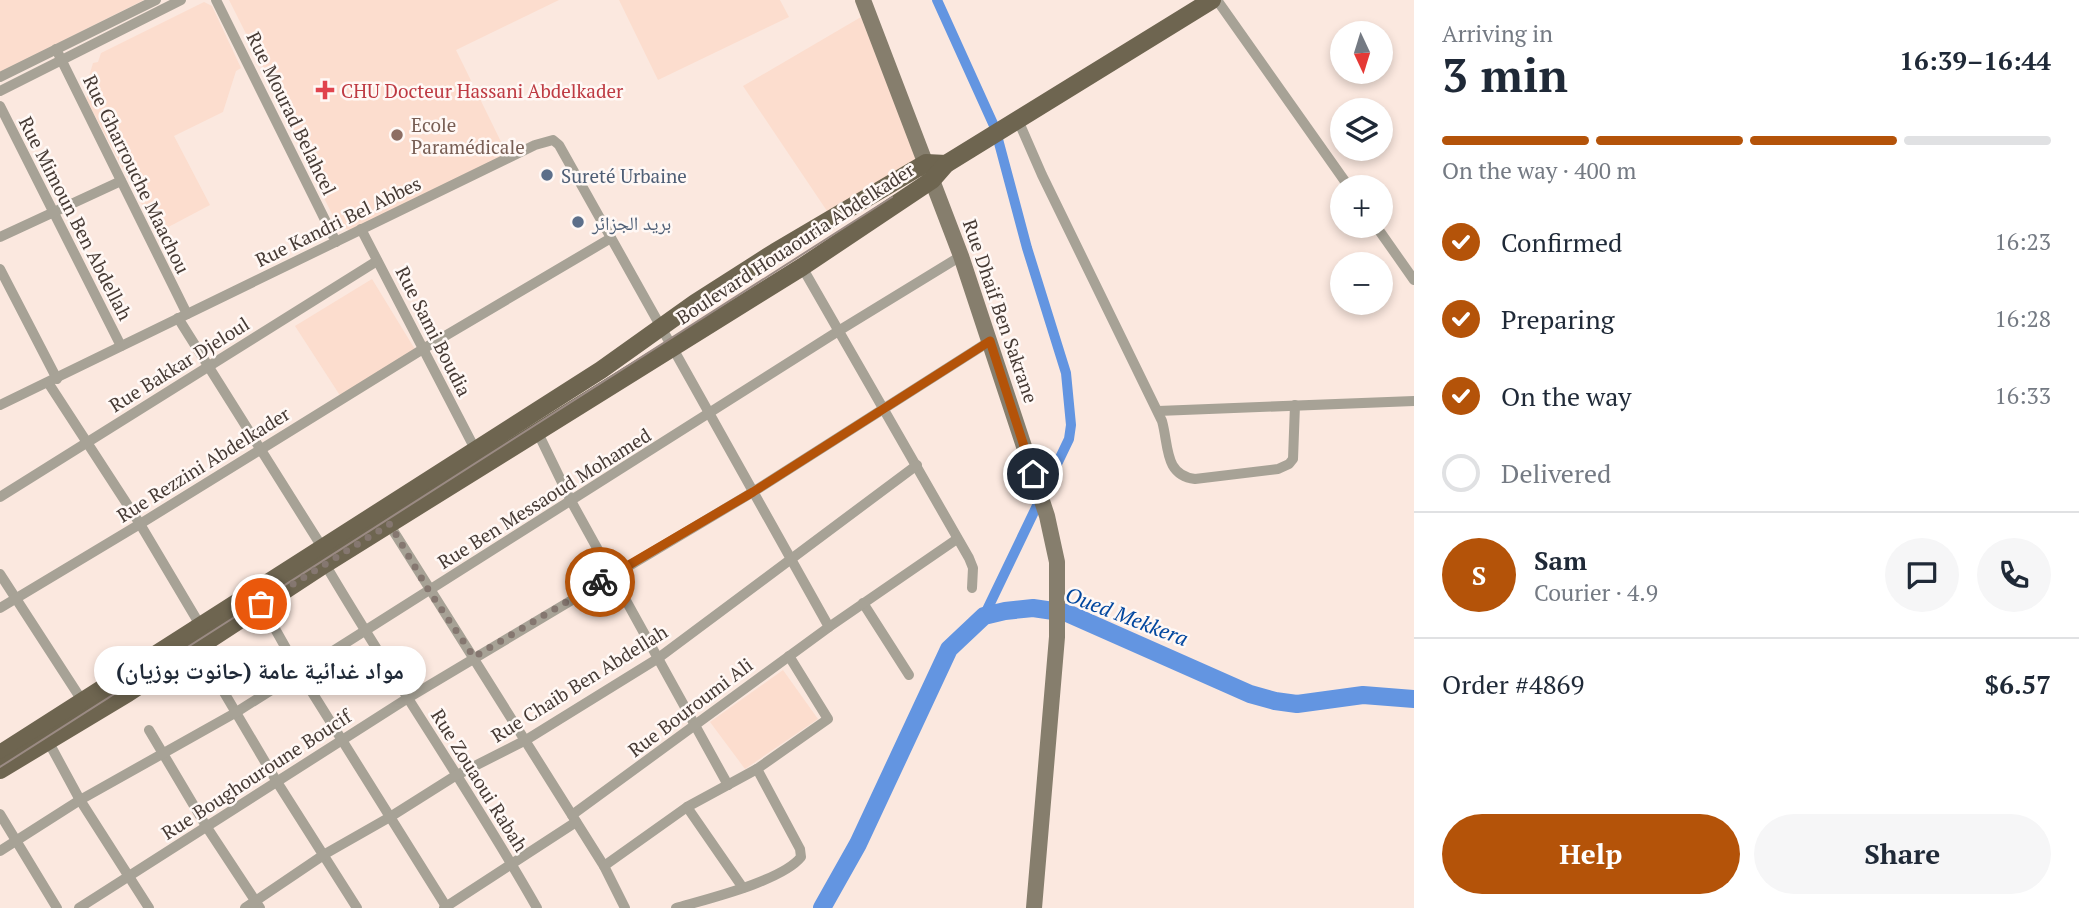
<!DOCTYPE html>
<html lang="en">
<head>
<meta charset="utf-8">
<style>
  body { margin:0; font-family:"PT Serif","Noto Naskh Arabic",serif; background:#f6f6f7; color:#1f2937; height:100vh; display:flex; flex-direction:column; font-size:26px; white-space:nowrap }
  * { box-sizing:border-box; margin:0 }
  p { font-size:23px; color:#747a83 }
  .icon { flex:none; width:38px; height:38px; fill:none; stroke:currentColor; stroke-width:2; stroke-linecap:round; stroke-linejoin:round }
  .map { position:relative; flex:1; overflow:hidden }
  .details { display:flex; flex-direction:column; background:#fff; width:665px }
  .details>* { flex:none }
  .needle { width:46px; rotate:176deg }
  .fabs { position:absolute; left:1330px; top:21px; display:grid; gap:14px }
  .fabs a { display:grid; place-items:center; width:63px; height:63px; border-radius:50%; background:#fff; box-shadow:0 4px 10px #0003; font-size:35px }
  .pin { position:absolute; display:grid; place-items:center; width:60px; height:60px; color:#fff; margin:-30px; border:4px solid #fff; border-radius:50%; box-shadow:0 2px 7px #0007 }
  .courier { position:absolute; display:grid; place-items:center; width:70px; height:70px; margin:-35px; border:5px solid #b45309; border-radius:50%; background:#fff; color:#222; box-shadow:0 2px 9px #0007 }
  .bubble { position:absolute; height:49px; border-radius:24px; background:#fff; box-shadow:0 4px 10px #0003; font-size:23px; font-weight:700; line-height:49px; text-align:center }
  .overview em { font-style:normal; font-weight:700 }
  .overview div { display:flex; flex-direction:column-reverse }
  .overview { display:flex; align-items:center; justify-content:space-between; height:119px; padding:0 28px }
  h1 { font-size:46px; font-weight:700; line-height:52px }
  .bar { display:grid; grid-template-columns:repeat(4,1fr); gap:10px 7px; align-content:center; height:84px; padding:0 28px }
  .bar i { height:9px; border-radius:5px; background:#e0e1e3 }
  .bar .current { background:#b45309 }
  .bar p { grid-column:span 4 }
  .line { display:flex; align-items:center; gap:18px; padding:0 28px; border-top:2px solid #e0e1e3 }
  .line div { flex:1 }
  .round { display:grid; place-items:center; flex:none; width:74px; height:74px; border-radius:37px; background:#f6f6f7 }
  ol { padding:0 28px; list-style:none }
  li { display:flex; align-items:center; gap:21px; height:77px }
  li p { margin-inline-start:auto }
  li .icon { padding:7px; border-radius:50%; background:#b45309; color:#fff; stroke-width:4 }
  li:last-child { color:#747a83 }
  li i { width:38px; height:38px; border:4px solid #e0e1e3; border-radius:50% }
  .action { display:flex; gap:14px; margin-top:auto; padding:14px 28px }
  .action a { flex:1; height:80px; border-radius:42px; background:#b45309; color:#fff; font-size:28px; font-weight:700; line-height:80px; text-align:center }
  .action a+a { background:#f6f6f7; color:#1f2937 }
  main { display:flex; flex:1; min-height:0 }
  .map>svg:first-child { display:block }
  .built { fill:#fcddce }
  .lines { fill:none; stroke-linecap:round; stroke-linejoin:round }
  .canal { stroke:#6395e1; stroke-width:10 }
  .river { stroke:#6395e1; stroke-width:18 }
  .minor { stroke:#a7a296; stroke-width:10 }
  .secondary { stroke:#867e6d; stroke-width:16 }
  .primary { stroke:#6e6550; stroke-width:18 }
  .tram { stroke:#9b8b84; stroke-width:2 }
  .done { stroke:#857770; stroke-width:7; stroke-dasharray:0 12.6 }
  .route { stroke:#b45309; stroke-width:9 }
  .health-dot { fill:#e0444e; stroke:#fff8f5; stroke-width:2.5 }
  .education-dot { fill:#8d6e63; stroke:#fff8f5; stroke-width:2.5 }
  .service-dot { fill:#5c6f8a; stroke:#fff8f5; stroke-width:2.5 }
  .labels { text-anchor:middle; dominant-baseline:central; stroke-width:5; stroke-linejoin:round; paint-order:stroke }
  .health-label { font-size:19px; fill:#be3a42; stroke:#fff8f5; text-anchor:start }
  .street-label { font-size:19px; fill:#463a34; stroke:#fff8f5 }
  .education-label { font-size:19px; fill:#785e54; stroke:#fff8f5; text-anchor:start }
  .service-label { font-size:19px; fill:#4e5e75; stroke:#fff8f5; text-anchor:start }
  .water-label { font-size:21px; font-style:italic; fill:#02479f; stroke:#fff8f5 }
</style>
</head>
<body>
<main>
<div class="map">
<svg width="1414" height="908" viewBox="0 0 1414 908">
  <rect width="100%" height="100%" fill="#fbe8df"/>
  <g class="built">
    <path d="M0 0H144L0 72Z"/>
    <path d="M229 0H559L456 50 507 154 352 231 338 226 296 142 294 129Z"/>
    <path d="M619 0H780L789 17 658 80Z"/>
    <path d="M204 2 212 6 241 68 236 71 223 112 174 136 210 205 157 233 86 99 92 84 88 80 93 63 98 62 101 53Z"/>
    <path d="M861 17 917 160 829 214 743 86Z"/>
    <path d="M372 279 416 351 341 397 295 326Z"/>
    <path d="M783 670 818 719 745 769 710 722Z"/>
  </g>
  <g class="lines">
    <path class="canal" d="M937 0 995 128 1027 248 1066 373 1071 425 1069 439 984 616"/>
    <path class="river" d="M822 908 858 844 949 649 984 616 1005 611 1033 608 1067 613 1250 694 1275 701 1297 704 1363 695 1414 699"/>
    <g class="minor">
      <path d="M216 0 336 242"/>
      <path d="M1217 0 1349 187"/>
      <path d="M56 49 187 314"/>
      <path d="M0 77 156 0"/>
      <path d="M0 91 181 0"/>
      <path d="M0 106 121 346"/>
      <path d="M1018 120 1042 175 1162 421C1169 446 1164 475 1195 479L1278 469 1289 464 1293 459 1295 405"/>
      <path d="M1376 226 1414 280"/>
      <path d="M361 229 475 449"/>
      <path d="M0 237 121 181"/>
      <path d="M802 267 969 558 973 568 972 588"/>
      <path d="M0 269 57 379"/>
      <path d="M178 318 322 547"/>
      <path d="M49 384 140 524 203 630"/>
      <path d="M0 405 535 145 553 140 559 145 829 627"/>
      <path d="M1158 411 1414 401"/>
      <path d="M537 431 571 501 728 785"/>
      <path d="M0 497 377 261"/>
      <path d="M389 524 604 866 625 908"/>
      <path d="M325 564C393 680 471 791 537 908"/>
      <path d="M0 574 83 702"/>
      <path d="M863 603 909 675"/>
      <path d="M261 604 300 673 447 908"/>
      <path d="M0 608 140 524 423 349 611 238"/>
      <path d="M196 645 277 782 357 908"/>
      <path d="M149 730 206 826 260 908"/>
      <path d="M48 741 80 800 149 908"/>
      <path d="M687 807 743 888"/>
      <path d="M0 814 57 908"/>
      <path d="M572 815 829 627 957 539"/>
      <path d="M0 851 80 800 235 713 840 330 961 256"/>
      <path d="M604 866 687 807 757 769 828 719 789 656"/>
      <path d="M79 908 408 698 753 492 990 341"/>
      <path d="M245 908 325 854 390 817 455 776 526 740 657 659 917 465"/>
      <path d="M444 908 576 822"/>
      <path d="M676 908C707 899 782 881 801 857L800 849 757 769"/>
    </g>
    <path class="secondary" d="M863 0 961 256 1047 516 1057 562V637L1034 908"/>
    <g class="primary">
      <path d="M0 754 601 370 695 303 775 252 926 163 946 164"/>
      <path d="M0 770 128 693 325 564 802 267 932 180 946 164 1212 0"/>
    </g>
    <path class="tram" d="M0 767 892 197"/>
  </g>
  <g class="lines">
    <path class="done" d="M261 604 390 524 429 591 474 657 600 582"/>
    <path class="route" d="M600 582 753 492 990 341 1033 474"/>
  </g>
  <path class="health-dot" d="M321.5 79.5h7v7h7v7h-7v7h-7v-7h-7v-7h7z"/>
  <circle class="education-dot" cx="397" cy="135" r="7"/>
  <g class="service-dot">
    <circle cx="547" cy="175" r="7"/>
    <circle cx="578" cy="222" r="7"/>
  </g>
  <g class="labels">
    <g class="health-label">
      <text x="341" y="90">CHU Docteur Hassani Abdelkader</text>
    </g>
    <g class="street-label">
      <text transform="translate(292 113) rotate(64)">Rue Mourad Belahcel</text>
      <text transform="translate(137 174) rotate(64)">Rue Gharrouche Maachou</text>
      <text transform="translate(76 218) rotate(63)">Rue Mimoun Ben Abdellah</text>
      <text transform="translate(338 221) rotate(-26)">Rue Kandri Bel Abbes</text>
      <text transform="translate(795 243) rotate(-33)">Boulevard Houaouria Abdelkader</text>
      <text transform="translate(1001 311) rotate(71)">Rue Dhaif Ben Sakrane</text>
      <text transform="translate(434 331) rotate(63)">Rue Sami Boudia</text>
      <text transform="translate(179 364) rotate(-32)">Rue Bakkar Djeloul</text>
      <text transform="translate(203 464) rotate(-32)">Rue Rezzini Abdelkader</text>
      <text transform="translate(544 498) rotate(-32)">Rue Ben Messaoud Mohamed</text>
      <text transform="translate(579 683) rotate(-32)">Rue Chaib Ben Abdellah</text>
      <text transform="translate(690 707) rotate(-37)">Rue Bouroumi Ali</text>
      <text transform="translate(256 774) rotate(-33)">Rue Boughouroune Boucif</text>
      <text transform="translate(480 780) rotate(58)">Rue Zouaoui Rabah</text>
    </g>
    <g class="education-label">
      <text x="411" y="124">Ecole<tspan x="411" dy="22">Paramédicale</tspan></text>
    </g>
    <g class="service-label">
      <text x="561" y="175">Sureté Urbaine</text>
      <text x="592" y="222">بريد الجزائر</text>
    </g>
    <g class="water-label">
      <text transform="translate(1127 616) rotate(21)">Oued Mekkera</text>
    </g>
  </g>
</svg>
<div class="fabs">
<a><svg class="needle" viewBox="-14 -14 28 28"><path d="M0-13l5 13h-10z" fill="#e53935"/><path d="M0 13l5-13h-10z" fill="#747a83"/></svg></a>
<a><svg class="icon" aria-label="layers" viewBox="0 0 24 24"><path d="M12 4l9 5-9 5-9-5zM3 14l9 5 9-5"/></svg></a>
<a>+</a>
<a>−</a>
</div>
<div class="pin" style="left:261px;top:604px;background:#ea580c"><svg class="icon" aria-label="bag" viewBox="0 0 24 24"><path d="M5 8h14l-1 12H6zM9 8a3 3 0 0 1 6 0"/></svg></div>
<div class="pin" style="left:1033px;top:474px;background:#1f2937"><svg class="icon" aria-label="home" viewBox="0 0 24 24"><path d="M3 11l9-7 9 7M6 9v11h12V9"/></svg></div>
<div class="courier" style="left:600px;top:582px"><svg class="icon" aria-label="bike" viewBox="0 0 24 24"><circle cx="6" cy="16" r="4"/><circle cx="18" cy="16" r="4"/><path d="M6 16l4-8h5l3 8M10 8l3 8H6M13 5h3"/></svg></div>
<div class="bubble" style="left:94px;top:646px;width:332px">مواد غدائية عامة (حانوت بوزيان)</div>
</div>
<section class="details">
<div class="overview"><div><h1>3 min</h1><p>Arriving in</p></div><em>16:39–16:44</em></div>
<div class="bar"><i class="current"></i><i class="current"></i><i class="current"></i><i></i><p>On the way · 400 m</p></div>
<ol>
<li><svg class="icon" aria-label="check" viewBox="0 0 24 24"><path d="M5 12l5 5 9-10"/></svg>Confirmed<p>16:23</p></li>
<li><svg class="icon" aria-label="check" viewBox="0 0 24 24"><path d="M5 12l5 5 9-10"/></svg>Preparing<p>16:28</p></li>
<li><svg class="icon" aria-label="check" viewBox="0 0 24 24"><path d="M5 12l5 5 9-10"/></svg>On the way<p>16:33</p></li>
<li><i></i>Delivered</li>
</ol>
<div class="line" style="height:126px"><b class="round" style="background:#b45309;color:#fff">S</b><div><b>Sam</b><p>Courier · 4.9</p></div><a class="round"><svg class="icon" aria-label="chat" viewBox="0 0 24 24"><path d="M4 5h16v11H9l-5 4z"/></svg></a><a class="round"><svg class="icon" aria-label="phone" viewBox="0 0 24 24"><path d="M5 4h4l2 5-3 2q2 4 5 5l2-3 5 2v4C11 20 4 13 5 4z"/></svg></a></div>
<div class="line" style="height:91px"><div>Order #4869</div><b>$6.57</b></div>
<div class="action"><a>Help</a><a>Share</a></div>
</section>
</main>
</body>
</html>
